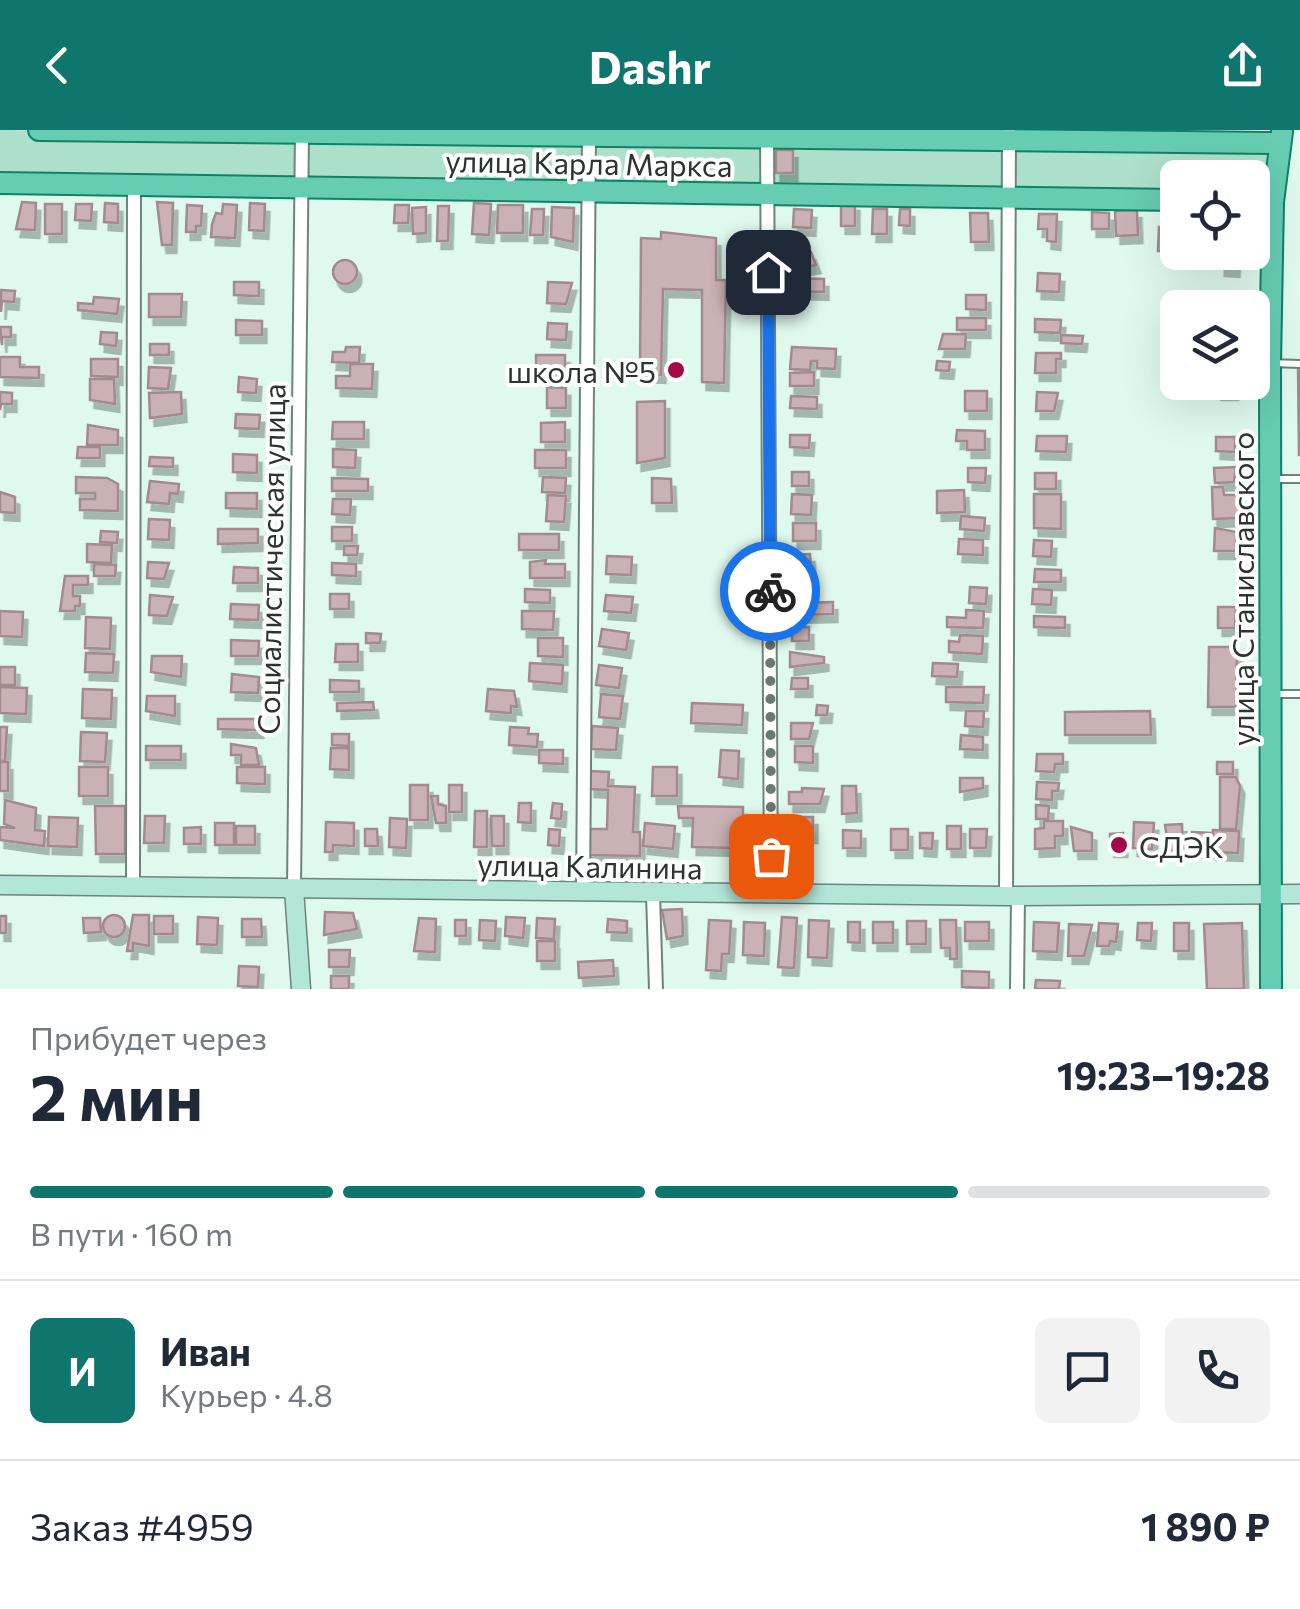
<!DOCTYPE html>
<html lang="ru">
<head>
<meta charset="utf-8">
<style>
  body { margin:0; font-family:Commissioner,sans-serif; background:#f2f2f3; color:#1f2937; height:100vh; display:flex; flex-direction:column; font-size:38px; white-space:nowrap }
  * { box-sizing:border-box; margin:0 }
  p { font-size:32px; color:#747a83 }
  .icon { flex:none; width:55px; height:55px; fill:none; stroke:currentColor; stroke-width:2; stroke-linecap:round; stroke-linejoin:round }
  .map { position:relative; height:859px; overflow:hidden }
  .side { display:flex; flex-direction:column; background:#fff; flex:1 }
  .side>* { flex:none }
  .fabs { position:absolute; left:1160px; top:30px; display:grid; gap:20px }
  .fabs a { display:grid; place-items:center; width:110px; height:110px; border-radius:15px; background:#fff; box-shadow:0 10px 40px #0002; font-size:50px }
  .pin { position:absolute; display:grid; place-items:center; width:85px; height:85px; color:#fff; margin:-42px; border-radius:20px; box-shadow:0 5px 15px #0006 }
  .courier { position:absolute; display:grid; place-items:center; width:100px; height:100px; margin:-50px; border:8px solid #1a73e8; border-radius:50%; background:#fff; color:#222; box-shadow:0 2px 12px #0007 }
  .summary em { font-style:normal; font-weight:700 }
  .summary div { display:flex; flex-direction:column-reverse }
  .summary { display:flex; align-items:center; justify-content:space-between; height:170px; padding:0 30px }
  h1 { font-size:65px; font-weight:700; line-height:75px }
  .bar { display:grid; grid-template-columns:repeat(4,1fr); gap:15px 10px; align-content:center; height:120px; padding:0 30px }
  .bar i { height:12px; border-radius:8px; background:#e0e1e3 }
  .bar .active { background:#0f766e }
  .bar p { grid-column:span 4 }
  .line { display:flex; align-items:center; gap:25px; padding:0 30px; border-top:2px solid #e0e1e3 }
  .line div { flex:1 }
  .round { display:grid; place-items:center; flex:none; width:105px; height:105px; border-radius:15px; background:#f2f2f3 }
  header { display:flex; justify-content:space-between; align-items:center; height:130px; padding:0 30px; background:#0f766e; color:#fff; font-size:45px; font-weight:700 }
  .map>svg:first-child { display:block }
  .green { fill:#ade0ca }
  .building { fill:#cab1b4; stroke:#a28a8e; stroke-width:2.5; filter:url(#shadow) }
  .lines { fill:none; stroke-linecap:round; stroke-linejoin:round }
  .lane-casing { stroke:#6e847a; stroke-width:10 }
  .street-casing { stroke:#6e847a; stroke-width:16 }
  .secondary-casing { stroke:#6e847a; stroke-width:21 }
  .primary-casing { stroke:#0f8264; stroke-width:24 }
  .lane { stroke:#fff; stroke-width:6 }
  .street { stroke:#fff; stroke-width:12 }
  .secondary { stroke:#b2e6d9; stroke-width:18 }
  .primary { stroke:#66cdb3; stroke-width:20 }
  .done { stroke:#6a7972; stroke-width:10; stroke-dasharray:0 18 }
  .route { stroke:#1a73e8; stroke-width:12 }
  .poi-dot { fill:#a30b45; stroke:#fff; stroke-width:4 }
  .labels { text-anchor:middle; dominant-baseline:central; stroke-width:8; stroke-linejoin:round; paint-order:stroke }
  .street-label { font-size:30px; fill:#2b3430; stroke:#fff }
  .poi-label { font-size:30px; fill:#2b3430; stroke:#fff; text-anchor:end }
</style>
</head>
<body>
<header><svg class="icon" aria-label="back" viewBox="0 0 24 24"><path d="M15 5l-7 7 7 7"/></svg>Dashr<svg class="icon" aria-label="share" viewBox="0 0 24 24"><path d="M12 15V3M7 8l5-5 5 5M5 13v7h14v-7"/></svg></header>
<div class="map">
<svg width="1300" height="859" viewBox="0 0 1300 859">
  <defs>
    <filter id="shadow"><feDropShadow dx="4.5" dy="8" stdDeviation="0" flood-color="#0004"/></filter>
  </defs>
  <rect width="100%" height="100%" fill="#e0f9ee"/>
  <path class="green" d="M0 0 1280 13 1273 72H1253L1252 48H1178L1177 71 0 53Z"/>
  <g class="building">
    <rect x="776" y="20" width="17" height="23"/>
    <path d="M22 72 36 73 35 100 16 99Z"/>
    <path d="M157 72 173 73 172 115H162Z"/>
    <path d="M105 73 118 74V93L104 92Z"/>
    <path d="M250 73 265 74 264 101 249 100Z"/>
    <path d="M474 73 491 74 489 105 472 104Z"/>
    <rect x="841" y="73" width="14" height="23"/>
    <rect x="45" y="74" width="17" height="30"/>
    <path d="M76 74H92L91 91 75 90Z"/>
    <path d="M223 74 237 75 235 108 211 107 212 94 216 83 222 84Z"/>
    <path d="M187 75 202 76 201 96H196V102H186Z"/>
    <path d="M395 75H409L408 93H394Z"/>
    <path d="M498 75H523V103H497Z"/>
    <path d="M438 76H449L448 111H437Z"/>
    <path d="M426 77V103L413 104 412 78Z"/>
    <path d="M552 77 574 78 573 112 551 107Z"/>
    <path d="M532 79H544L543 105H530Z"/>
    <path d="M794 79 812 80 811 98 793 97Z"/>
    <path d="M873 79H887V104H872Z"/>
    <path d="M900 79H910V96L899 95Z"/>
    <path d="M1137 80 1138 105 1116 106 1115 81Z"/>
    <path d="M1092 82 1109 83V99H1092Z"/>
    <path d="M970 83H988L989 112H971Z"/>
    <path d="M1039 84H1057L1056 112 1047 111V99H1038Z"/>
    <path d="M1159 97H1168V121H1158Z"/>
    <path d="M661 102 716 108V150H726L724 253 702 252V160L663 159 661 245 640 244 641 108 661 109Z"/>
    <path d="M790 121 811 122 816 135 802 138V133H789Z"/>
    <path d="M1221 122H1236L1235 139 1220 138Z"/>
    <circle cx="345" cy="142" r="12"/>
    <path d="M1038 143 1060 144 1059 162 1037 161Z"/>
    <path d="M792 148 824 149V162L792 161Z"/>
    <path d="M234 152H259V166L234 165Z"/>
    <path d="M548 152 572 153 566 174 547 173Z"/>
    <path d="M1 160 15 161 14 172 2 171 1 182Z"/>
    <path d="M149 164H182L181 187H149Z"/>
    <path d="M966 165H986V180L966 179Z"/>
    <path d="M94 167 119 169 117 184 78 180V173L93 174Z"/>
    <rect x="957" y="188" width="29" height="12"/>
    <path d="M1035 189 1061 190 1060 203 1035 202Z"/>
    <path d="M236 190 262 191V205H236Z"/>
    <path d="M548 193 567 194 566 210 547 209Z"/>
    <path d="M0 197H11V207H2V215Z"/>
    <path d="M101 202 117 203 116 216 100 214Z"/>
    <path d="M943 204H966L965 219H939Z"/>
    <path d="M1061 205 1083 206 1082 214 1061 213Z"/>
    <rect x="150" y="214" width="19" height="11"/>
    <path d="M346 217H360L359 233 332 232 333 222H345Z"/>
    <path d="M792 217 836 219 835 239 817 238V231H811L810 240 790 239Z"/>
    <path d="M1036 223H1061V229H1056V243H1035Z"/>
    <rect x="536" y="225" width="29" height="17"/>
    <path d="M0 227H20V237H39V248L0 247Z"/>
    <path d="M91 229H118V247L91 246Z"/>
    <path d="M937 231 950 232 949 241 936 240Z"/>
    <path d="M350 234H373L372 259 336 258V246H350Z"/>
    <path d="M149 237 171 238 168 259 148 258Z"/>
    <path d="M1298 239H1300V325H1299Z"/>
    <path d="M814 242V256H790V243Z"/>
    <path d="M239 247 257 249 256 263 238 262Z"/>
    <path d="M90 249H114L115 274 90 270Z"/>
    <rect x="1217" y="252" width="17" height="10"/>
    <path d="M547 257 566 258V278H547Z"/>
    <rect x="965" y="261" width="22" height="20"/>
    <path d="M0 262 12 263V274H1L0 280Z"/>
    <path d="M181 262 182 284 150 288 149 263Z"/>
    <path d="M1037 262 1058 263 1054 281H1036Z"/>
    <path d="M791 266 817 267V279L790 278Z"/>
    <path d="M665 271V328L637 333V272Z"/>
    <path d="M236 284 260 285 259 299 235 298Z"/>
    <path d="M333 292H364V309H332Z"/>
    <path d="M565 292V312H541V293Z"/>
    <path d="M88 295 118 300V315H87Z"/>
    <path d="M957 300 985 301V320H967V311H956Z"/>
    <path d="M790 305H810L809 318 790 317Z"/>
    <path d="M1037 306H1067L1066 322 1036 321Z"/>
    <path d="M1216 307H1235V322L1216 321Z"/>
    <path d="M78 317H100V328H77Z"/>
    <path d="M333 319 356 320 355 338 333 337Z"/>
    <rect x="535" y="320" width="31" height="18"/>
    <path d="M233 324 257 325V343L233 342Z"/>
    <path d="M150 327 173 328V337L149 336Z"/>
    <path d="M1236 337 1234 352 1215 353 1214 338Z"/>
    <path d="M968 338H986L985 353 968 352Z"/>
    <rect x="792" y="342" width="17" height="14"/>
    <rect x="1035" y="343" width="21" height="16"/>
    <path d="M76 347 107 348 118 354V381L80 380V369H95V363H76Z"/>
    <path d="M543 347 566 348 565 363 542 362Z"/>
    <path d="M332 348 368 349V361H332Z"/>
    <path d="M652 348 671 349 672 373H652Z"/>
    <path d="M150 351 179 354 178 364 170 363 169 374 147 372Z"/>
    <path d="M1212 357H1223L1224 365H1239V388L1213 389Z"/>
    <path d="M964 360 965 382 937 383V361Z"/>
    <path d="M0 362 15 367V383L0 382Z"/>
    <path d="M226 363H257V379L226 378Z"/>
    <path d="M792 364 812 365 811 385 791 384Z"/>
    <path d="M1034 364H1061V399L1034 398Z"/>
    <path d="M548 365 566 366 564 392 546 391Z"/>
    <path d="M333 369H351L350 385 332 384Z"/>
    <path d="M961 386 985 388 984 401 960 399Z"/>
    <path d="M149 389 170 390 169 410 148 409Z"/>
    <rect x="793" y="393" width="23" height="18"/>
    <rect x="332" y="397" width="20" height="14"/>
    <path d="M1215 398 1236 402V421H1214Z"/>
    <path d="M218 399H258V413L218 414Z"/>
    <path d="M101 401 118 402 117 413 100 412Z"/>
    <rect x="519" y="404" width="40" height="16"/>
    <path d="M959 409 983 410V425L958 424Z"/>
    <path d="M1034 410 1052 411 1051 427 1033 426Z"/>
    <path d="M87 414 112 415 111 433 87 432Z"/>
    <path d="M344 416H358L357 425H344Z"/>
    <path d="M810 424 811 436H792V425Z"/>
    <path d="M607 426 632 427 631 445 606 444Z"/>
    <path d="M546 430 545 434H565V448H530V432Z"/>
    <path d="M148 432 169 433 164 449 147 448Z"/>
    <path d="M332 433 356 434V446L332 445Z"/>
    <path d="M94 434 116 435 115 446H94Z"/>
    <path d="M234 437 258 438V453H233Z"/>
    <path d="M1035 439 1061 440V452H1034Z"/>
    <path d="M65 446H88V455H73V466H80V476H75V481H60Z"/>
    <path d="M793 447 813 448V462L792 461Z"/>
    <path d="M970 457 987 458 986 474 969 473Z"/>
    <path d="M525 459 550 460V473L525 472Z"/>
    <path d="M1033 459 1052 460 1051 475 1032 474Z"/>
    <rect x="330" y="464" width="19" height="15"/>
    <path d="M150 465 173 467 167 486 149 485Z"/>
    <path d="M606 465 633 467 631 483 604 481Z"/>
    <path d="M833 472V484L791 485V473Z"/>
    <path d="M231 474 259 475 258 490 230 489Z"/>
    <path d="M1218 477H1236L1235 498H1218Z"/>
    <path d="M966 480 984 481 983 498 947 497V487L966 488Z"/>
    <path d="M0 481 23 482 22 507 0 506Z"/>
    <path d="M522 481H554L553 500 522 499Z"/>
    <path d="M1034 486 1065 487V498L1034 497Z"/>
    <path d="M86 487 111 488 110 519 85 518Z"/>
    <rect x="792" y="497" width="17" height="14"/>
    <path d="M602 499 629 503 626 520 599 516Z"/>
    <path d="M366 503 381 504 380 513H366Z"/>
    <path d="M960 505 983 506 982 524 949 522V511L959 512Z"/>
    <path d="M538 508H563V527L538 526Z"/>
    <path d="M231 510 259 511 258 526H231Z"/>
    <path d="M336 514H358V532H335Z"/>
    <path d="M1209 517H1237L1236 577H1208Z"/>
    <path d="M790 522 824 527V533L790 537Z"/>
    <path d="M86 523 114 524 113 543 85 542Z"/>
    <path d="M152 526H182L181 547 151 542Z"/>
    <path d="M530 533 563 535 562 554 529 551Z"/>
    <path d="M933 533 958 534 957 547 932 546Z"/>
    <path d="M599 535 622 538 619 558 596 555Z"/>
    <rect x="0" y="537" width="15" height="18"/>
    <path d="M232 544 259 547 258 563 231 562Z"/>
    <path d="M792 548H808V559H791Z"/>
    <path d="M330 550 359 551V562H330Z"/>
    <path d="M0 557 27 558 26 584 0 583Z"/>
    <path d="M946 557H984L983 573 946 572Z"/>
    <path d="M83 559 112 560 111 589 82 588Z"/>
    <path d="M488 559 514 561 517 577 511 576V583L486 581Z"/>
    <path d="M601 564 623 566 620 589 599 587Z"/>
    <path d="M147 566H175V586L146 581Z"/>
    <path d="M373 572 374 580 337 581V573Z"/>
    <path d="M692 573 743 575 742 595 691 593Z"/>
    <path d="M817 575 828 576 827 585H816Z"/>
    <path d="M966 581H984L983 597 965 596Z"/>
    <path d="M1150 581 1151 605H1065V582Z"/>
    <path d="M218 589H259V600L218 599Z"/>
    <path d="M791 593H813L809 609H791Z"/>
    <path d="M592 596 618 598 616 620 591 619Z"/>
    <path d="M0 597H7L5 631H0Z"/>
    <path d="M510 597 529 598 528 604H538L537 617 509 615Z"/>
    <path d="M81 602 107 603 105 632 80 631Z"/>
    <path d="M332 604H349V616L332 615Z"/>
    <path d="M961 605 983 607V620L960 619Z"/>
    <path d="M231 614 256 618 259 635H241V625H231Z"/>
    <rect x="146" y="616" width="35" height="14"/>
    <path d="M795 616H813V633L795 632Z"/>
    <path d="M331 618H349V640L330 639Z"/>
    <path d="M539 620H563V634L539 633Z"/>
    <path d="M721 620 739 621 738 649 719 647Z"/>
    <path d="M1037 624H1063V634H1055L1054 642 1036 641Z"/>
    <rect x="0" y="632" width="8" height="29"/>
    <rect x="1217" y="632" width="16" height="12"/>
    <rect x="79" y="637" width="29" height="29"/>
    <path d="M237 637H265V654L237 653Z"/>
    <path d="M653 637H677V666H652Z"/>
    <path d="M590 641 609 642 608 656 635 657 633 702H640V726L585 725 586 699H607L608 660 590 659Z"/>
    <path d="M1220 647H1236L1240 656 1236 699H1220Z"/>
    <path d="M960 648H983V658L960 662Z"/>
    <path d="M1037 652 1059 653 1058 661H1052V670L1036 669Z"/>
    <rect x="410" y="655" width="18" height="35"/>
    <rect x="449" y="655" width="13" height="27"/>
    <path d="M842 656H856L857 683 842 684Z"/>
    <path d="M802 658 824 659 820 674H789V662H802Z"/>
    <path d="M431 666H438V674L446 676V693H436Z"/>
    <path d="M5 670 36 678 35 700 45 701 44 716 0 710V697L15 698 4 694Z"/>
    <path d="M519 673H531V693L518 692Z"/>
    <path d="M553 673 562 674 561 689 551 688Z"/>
    <path d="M1036 675 1049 676 1048 689H1036Z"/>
    <path d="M95 676H125V724H96Z"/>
    <path d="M678 676 743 677V695L735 694 734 718 692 717 693 688H679Z"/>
    <path d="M475 681H487V717H474Z"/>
    <path d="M145 686H165L164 713H144Z"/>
    <path d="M491 686H504V716H492Z"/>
    <path d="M49 687 78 688 77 717 48 716Z"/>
    <path d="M790 687H813V705H804L803 720 789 719Z"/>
    <path d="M390 688 407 689 406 718 389 717Z"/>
    <path d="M1044 691H1063V706H1055V718L1035 719V699L1044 698Z"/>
    <path d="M326 692 354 693V716L333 715V722H325Z"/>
    <path d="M1134 692 1154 693 1152 719 1133 718Z"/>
    <rect x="215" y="693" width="19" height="22"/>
    <path d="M645 693 675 696 673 719 643 716Z"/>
    <path d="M1182 694 1183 720 1169 721 1165 695Z"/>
    <rect x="236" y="696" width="19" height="19"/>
    <rect x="947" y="696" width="14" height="23"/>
    <path d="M201 697V714H184V698Z"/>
    <path d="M1071 697 1092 703V721H1074Z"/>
    <path d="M365 699H377L378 716H365Z"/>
    <path d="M549 699 560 700 559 716 548 715Z"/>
    <rect x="891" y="699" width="17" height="21"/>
    <path d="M970 699H987L986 718H970Z"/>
    <path d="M843 700 861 701V718H843Z"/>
    <path d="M1213 700 1239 701 1238 723 1212 722Z"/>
    <path d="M1192 702 1211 703 1210 720H1197Z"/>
    <path d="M920 703H933L932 719 920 718Z"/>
    <path d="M1123 703V719H1110V704Z"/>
    <path d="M682 779 683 806 667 809 662 780Z"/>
    <path d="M325 782 353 783 357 799 324 805Z"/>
    <circle cx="114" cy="796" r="11"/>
    <path d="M133 785H149V816L133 813V821H127Z"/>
    <rect x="0" y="786" width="6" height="17"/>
    <rect x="154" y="786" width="19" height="18"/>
    <path d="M198 787 218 788 217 815 197 814Z"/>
    <path d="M506 787 525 788 523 808 505 806Z"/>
    <path d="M782 787 797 788 794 838 778 837Z"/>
    <path d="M83 788H100L101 802 84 803Z"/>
    <path d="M419 788 436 789 435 822 414 821Z"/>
    <path d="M537 788 555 789 554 809 536 808Z"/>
    <path d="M242 789H261L262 807H242Z"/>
    <path d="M608 789 627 791V803L607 802Z"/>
    <rect x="455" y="790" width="11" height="16"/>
    <path d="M480 790 496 791 495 811 479 810Z"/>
    <path d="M709 790 731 791 729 824H722L721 841 706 840Z"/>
    <path d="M809 790 829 791 827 828 808 827Z"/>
    <path d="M940 790H956L957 829H950V818H941Z"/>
    <rect x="907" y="791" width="19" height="23"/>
    <path d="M744 792 765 793 764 826 743 825Z"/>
    <path d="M848 792H860V813L848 812Z"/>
    <rect x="873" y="792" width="20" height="21"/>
    <rect x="965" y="792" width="24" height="19"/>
    <path d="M1034 792 1059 793 1057 822 1033 821Z"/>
    <path d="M1099 793 1118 794 1116 812 1110 811 1109 816H1097Z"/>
    <path d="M1138 793H1152L1151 811 1137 810Z"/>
    <rect x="1174" y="793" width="15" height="28"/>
    <path d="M1242 793 1244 859H1207L1204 794Z"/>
    <path d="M1069 794 1092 795 1084 826H1068Z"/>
    <rect x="537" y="811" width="18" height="20"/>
    <path d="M329 820H350L349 837H329Z"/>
    <path d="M613 830 614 846 579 848 578 832Z"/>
    <path d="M239 836 259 837 258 857 238 856Z"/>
    <path d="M962 841 989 842V858L962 857Z"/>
    <rect x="331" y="846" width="18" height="13"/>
    <path d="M1036 850 1060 851 1059 859H1035Z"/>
  </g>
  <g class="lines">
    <defs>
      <g id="lane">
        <path d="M1271 233 1300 234"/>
        <path d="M1272 349H1300"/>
        <path d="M1273 564H1300"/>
      </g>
      <g id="street">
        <path d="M767 2 771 765"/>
        <path d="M133 757 134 55"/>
        <path d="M294 759 302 0"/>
        <path d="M583 763 589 1"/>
        <path d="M653 764 656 859"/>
        <path d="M1006 766 1009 0"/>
        <path d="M1017 859 1018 766"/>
      </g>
      <g id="secondary">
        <path d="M0 755 1006 766 1300 764"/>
        <path d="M294 759 301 859"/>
      </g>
      <g id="primary">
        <path d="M39 0 1280 13"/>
        <path d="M0 53 1178 70"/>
        <path d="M1271 859 1270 233 1273 72 1282 2"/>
      </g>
    </defs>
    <use href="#lane" class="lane-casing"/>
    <use href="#street" class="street-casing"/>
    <use href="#secondary" class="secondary-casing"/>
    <use href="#primary" class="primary-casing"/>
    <use href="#lane" class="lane"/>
    <use href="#street" class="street"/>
    <use href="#secondary" class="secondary"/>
    <use href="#primary" class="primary"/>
  </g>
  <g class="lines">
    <path class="done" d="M770 461 771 726"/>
    <path class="route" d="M768 142 770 461"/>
  </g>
  <g class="poi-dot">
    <circle cx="676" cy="240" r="10"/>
    <circle cx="1119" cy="715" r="10"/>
  </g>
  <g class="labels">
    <g class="street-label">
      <text transform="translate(589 32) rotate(1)">улица Карла Маркса</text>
      <text transform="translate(270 429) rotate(-89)">Социалистическая улица</text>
      <text transform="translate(1241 459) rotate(-90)">улица Станиславского</text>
      <text transform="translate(590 735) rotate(1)">улица Калинина</text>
    </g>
    <g class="poi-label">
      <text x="656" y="240">школа №5</text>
      <text x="1139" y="715" text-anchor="start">СДЭК</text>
    </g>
  </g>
</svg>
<div class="fabs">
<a><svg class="icon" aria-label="locate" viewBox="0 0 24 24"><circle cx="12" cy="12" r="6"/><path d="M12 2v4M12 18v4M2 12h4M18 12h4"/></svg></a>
<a><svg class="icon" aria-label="layers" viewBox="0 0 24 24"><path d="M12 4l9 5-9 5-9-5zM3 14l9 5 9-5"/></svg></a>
</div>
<div class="pin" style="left:771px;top:726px;background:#ea580c"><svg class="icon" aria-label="bag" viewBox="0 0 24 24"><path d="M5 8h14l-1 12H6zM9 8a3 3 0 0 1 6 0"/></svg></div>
<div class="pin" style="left:768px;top:142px;background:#1f2937"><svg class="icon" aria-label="home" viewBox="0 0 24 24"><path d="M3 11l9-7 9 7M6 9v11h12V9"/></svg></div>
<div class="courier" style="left:770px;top:461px"><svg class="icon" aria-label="bike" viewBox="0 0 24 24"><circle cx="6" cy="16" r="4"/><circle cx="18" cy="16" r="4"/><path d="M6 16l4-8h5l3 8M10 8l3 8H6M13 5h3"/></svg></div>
</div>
<section class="side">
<div class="summary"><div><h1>2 мин</h1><p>Прибудет через</p></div><em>19:23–19:28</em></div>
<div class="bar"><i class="active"></i><i class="active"></i><i class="active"></i><i></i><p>В пути · 160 m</p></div>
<div class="line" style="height:180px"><b class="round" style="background:#0f766e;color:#fff">И</b><div><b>Иван</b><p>Курьер · 4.8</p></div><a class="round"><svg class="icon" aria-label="chat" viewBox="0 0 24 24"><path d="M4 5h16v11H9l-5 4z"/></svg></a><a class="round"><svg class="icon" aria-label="phone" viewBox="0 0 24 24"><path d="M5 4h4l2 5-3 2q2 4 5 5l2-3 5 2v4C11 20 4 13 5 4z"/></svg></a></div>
<div class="line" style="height:130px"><div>Заказ #4959</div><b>1 890 ₽</b></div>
</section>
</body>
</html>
